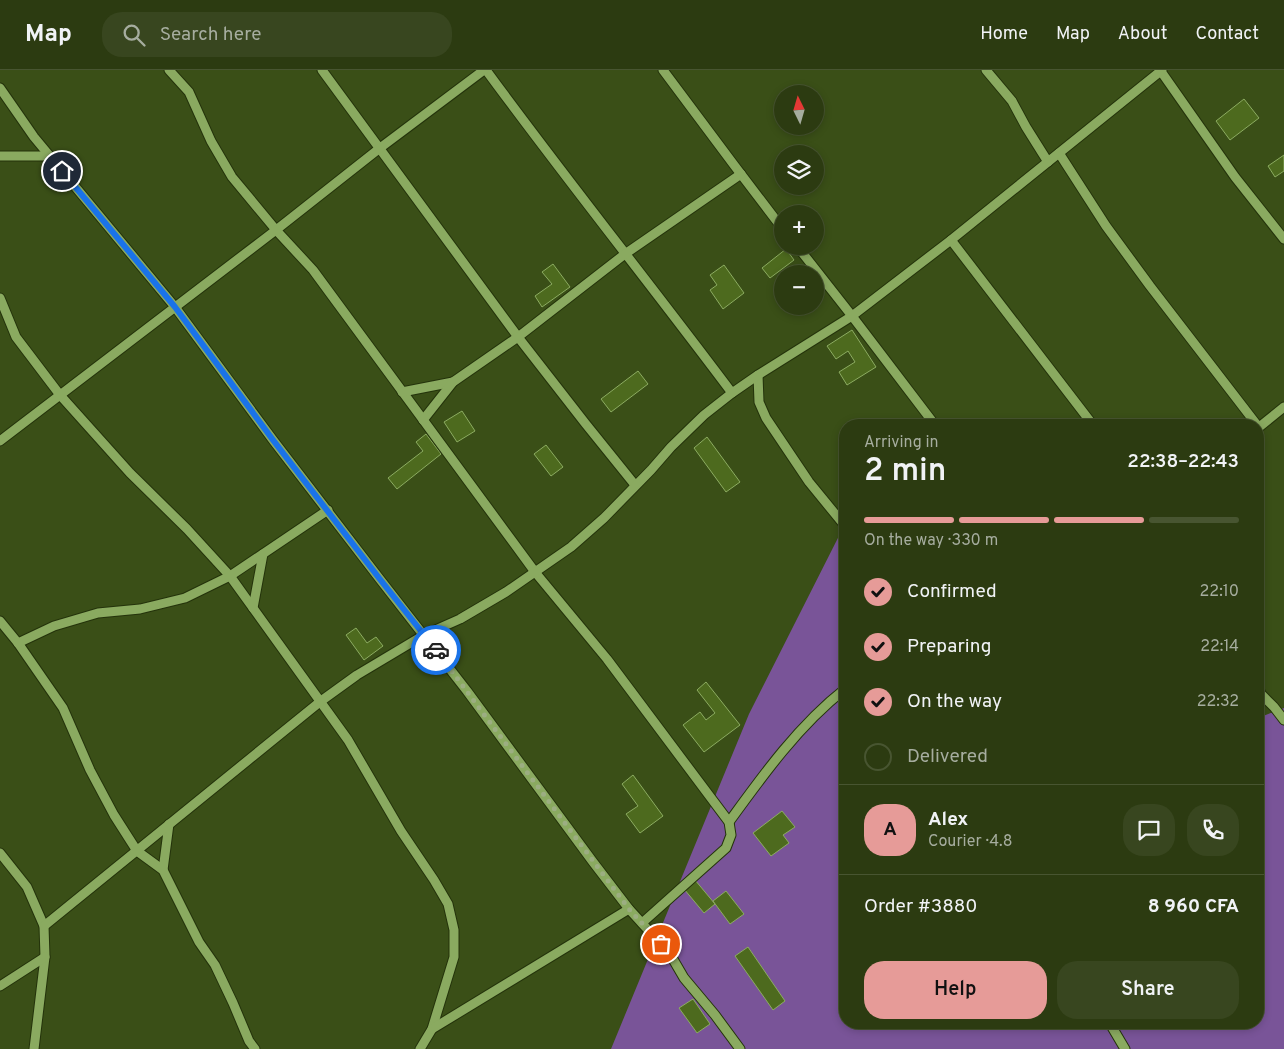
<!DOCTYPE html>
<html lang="en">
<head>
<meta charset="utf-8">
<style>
  body { margin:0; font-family:Overpass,sans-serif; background:#38461f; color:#f1f3f6; height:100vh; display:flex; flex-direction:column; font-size:19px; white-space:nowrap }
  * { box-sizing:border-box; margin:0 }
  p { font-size:16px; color:#a6ad9f }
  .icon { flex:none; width:28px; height:28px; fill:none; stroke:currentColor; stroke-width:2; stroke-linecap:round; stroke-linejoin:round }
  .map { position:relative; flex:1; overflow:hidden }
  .drawer { position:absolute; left:839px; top:349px; width:425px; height:610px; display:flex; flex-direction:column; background:#2c3b11; border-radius:20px; box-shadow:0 2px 8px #0003,0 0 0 1px #485531 }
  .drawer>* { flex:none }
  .needle { width:32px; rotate:355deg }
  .tools { position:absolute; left:774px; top:15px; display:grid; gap:10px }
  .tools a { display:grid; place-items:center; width:50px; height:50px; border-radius:50%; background:#2c3b11; box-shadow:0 2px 8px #0003,0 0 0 1px #485531; font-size:25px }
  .pin { position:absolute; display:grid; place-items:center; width:42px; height:42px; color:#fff; margin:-21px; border:2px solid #fff; border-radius:50%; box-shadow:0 1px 5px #0007 }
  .courier { position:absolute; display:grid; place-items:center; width:50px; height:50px; margin:-25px; border:4px solid #1a73e8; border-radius:50%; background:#fff; color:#222; box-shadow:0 1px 6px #0007 }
  .summary em { font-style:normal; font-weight:600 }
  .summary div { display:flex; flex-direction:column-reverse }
  .summary { display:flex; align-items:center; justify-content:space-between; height:85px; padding:0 25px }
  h1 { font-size:32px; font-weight:600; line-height:38px }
  .bar { display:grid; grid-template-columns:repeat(4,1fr); gap:8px 5px; align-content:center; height:60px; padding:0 25px }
  .bar i { height:6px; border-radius:4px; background:#485531 }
  .bar .active { background:#e69b98 }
  .bar p { grid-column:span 4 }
  .line { display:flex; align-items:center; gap:12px; padding:0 25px; border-top:1px solid #485531 }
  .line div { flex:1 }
  .round { display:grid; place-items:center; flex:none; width:52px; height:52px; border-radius:20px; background:#38461f }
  ol { padding:0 25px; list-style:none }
  li { display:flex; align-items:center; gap:15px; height:55px }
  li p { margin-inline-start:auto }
  li .icon { padding:5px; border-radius:50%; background:#e69b98; color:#111; stroke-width:4 }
  li:last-child { color:#a6ad9f }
  li i { width:28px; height:28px; border:2px solid #485531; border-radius:50% }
  .action { display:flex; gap:10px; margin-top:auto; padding:10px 25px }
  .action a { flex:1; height:58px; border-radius:20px; background:#e69b98; color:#111; font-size:20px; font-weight:600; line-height:58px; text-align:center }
  .action a+a { background:#38461f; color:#f1f3f6 }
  header { display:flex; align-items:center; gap:30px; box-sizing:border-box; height:70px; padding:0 25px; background:#2c3b11; border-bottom:1px solid #485531 }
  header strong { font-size:24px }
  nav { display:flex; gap:28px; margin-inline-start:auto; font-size:18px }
  .search { width:350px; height:45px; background:#38461f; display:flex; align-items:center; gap:12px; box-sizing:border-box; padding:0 18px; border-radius:20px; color:#a6ad9f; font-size:19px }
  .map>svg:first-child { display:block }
  .green { fill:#795498 }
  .building { fill:#4d6a1e; stroke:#8cac61 }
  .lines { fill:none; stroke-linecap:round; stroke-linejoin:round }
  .minor-casing { stroke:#24330b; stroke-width:11 }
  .minor { stroke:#8aaa60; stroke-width:9 }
  .done { stroke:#9cae82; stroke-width:5; stroke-dasharray:0 9 }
  .route { stroke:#1a73e8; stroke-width:6 }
</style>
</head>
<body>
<header>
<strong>Map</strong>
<div class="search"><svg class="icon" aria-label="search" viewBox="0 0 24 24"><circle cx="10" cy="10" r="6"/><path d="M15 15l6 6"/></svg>Search here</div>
<nav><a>Home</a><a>Map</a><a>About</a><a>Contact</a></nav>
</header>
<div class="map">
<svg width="1284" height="979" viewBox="0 0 1284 979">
  <rect width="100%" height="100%" fill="#3a4f17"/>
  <path class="green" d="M845 454V952H1258V648L1284 638V979H611L749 644Z"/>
  <g class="building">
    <path d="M1244 29 1259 48 1230 70 1216 51Z"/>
    <path d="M1284 85V101L1275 107 1268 96Z"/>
    <path d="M786 179 794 190 770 208 762 198Z"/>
    <path d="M553 194 570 217 542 237 535 226 552 214 542 202Z"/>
    <path d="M724 195 744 223 723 239 710 220 717 215 710 205Z"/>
    <path d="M852 260 876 297 847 315 839 302 855 292 848 281 836 289 827 276Z"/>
    <path d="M638 301 648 314 611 342 601 329Z"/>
    <path d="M462 341 475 361 457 372 444 352Z"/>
    <path d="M426 364 441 384 397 419 388 408 423 381 416 372Z"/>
    <path d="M707 367 740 412 726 422 694 378Z"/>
    <path d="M546 375 563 397 551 406 534 384Z"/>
    <path d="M356 558 367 573 376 567 383 576 364 590 346 565Z"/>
    <path d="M706 612 740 655 704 682 683 655 700 642 706 650 715 643 697 620Z"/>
    <path d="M633 705 663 746 640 763 626 744 638 736 622 714Z"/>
    <path d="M782 741 795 757 783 765 789 773 771 786 753 763Z"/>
    <path d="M695 810 715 834 704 843 684 819Z"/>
    <path d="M726 821 744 844 730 854 713 831Z"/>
    <path d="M748 877 785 931 773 940 735 886Z"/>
    <path d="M693 929 710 954 697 963 679 938Z"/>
  </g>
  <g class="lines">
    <defs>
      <g id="minor">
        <path d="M169 0 189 22 211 71 232 107 276 160 313 200 535 502 607 589 729 752 731 765 726 778 642 853"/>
        <path d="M322 0 518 267 585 353 635 415"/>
        <path d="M486 0C566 109 651 215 732 323"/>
        <path d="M663 0 734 95 782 158"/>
        <path d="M986 0 1012 31 1026 57 1048 92"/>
        <path d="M1160 0 1235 107 1284 169"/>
        <path d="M0 18 34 67 175 237 273 370 379 508 467 621 593 792 629 839 670 884 684 908 715 945 740 979"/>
        <path d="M1059 83 1106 156 1150 216 1257 355"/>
        <path d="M0 86H50"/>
        <path d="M951 170 1093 355"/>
        <path d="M797 176 852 246 935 355"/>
        <path d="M0 228 16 267 60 325 130 403 187 459 230 506 348 670 401 761 434 810 448 834 454 860V887L432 959 420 979"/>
        <path d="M758 305 759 332 766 348 809 412 845 456"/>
        <path d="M402 322 453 312"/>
        <path d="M423 350 453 312 518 267 625 184 741 104"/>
        <path d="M1258 358 1284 337"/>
        <path d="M0 371 276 160 380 78 484 0"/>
        <path d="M253 538 263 484"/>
        <path d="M0 551 18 573 63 638 90 700 114 745 137 781 163 800 199 872 215 895 233 933 249 971 255 979"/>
        <path d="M18 573 54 556 98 543 140 539 185 528 230 506 328 440"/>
        <path d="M1258 616 1261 624 1274 637 1284 650"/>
        <path d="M729 752C763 705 799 655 845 619"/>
        <path d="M0 783 27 817 44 856 45 887 34 979"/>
        <path d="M163 800 169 754"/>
        <path d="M44 856 321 631 357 605 424 565 460 549 506 522 571 477 604 448 651 400 671 377 704 345 732 323 758 305 852 246 951 170 1162 0"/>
        <path d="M0 916 45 887"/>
        <path d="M1109 952 1125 979"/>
        <path d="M432 959 629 839"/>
      </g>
    </defs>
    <use href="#minor" class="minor-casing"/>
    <use href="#minor" class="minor"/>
  </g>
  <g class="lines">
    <path class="done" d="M436 580 629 839 661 874"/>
    <path class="route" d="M62 101 175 237 273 370 379 508 436 580"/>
  </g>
</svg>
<div class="tools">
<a><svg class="needle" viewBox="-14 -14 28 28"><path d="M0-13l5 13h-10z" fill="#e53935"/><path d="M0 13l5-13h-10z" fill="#a6ad9f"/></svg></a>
<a><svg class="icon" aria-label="layers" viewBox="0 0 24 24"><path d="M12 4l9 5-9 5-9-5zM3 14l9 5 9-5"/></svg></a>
<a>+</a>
<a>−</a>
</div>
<div class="pin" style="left:661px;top:874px;background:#ea580c"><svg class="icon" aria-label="bag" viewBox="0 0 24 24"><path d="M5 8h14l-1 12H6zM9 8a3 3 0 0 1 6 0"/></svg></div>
<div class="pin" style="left:62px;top:101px;background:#1f2937"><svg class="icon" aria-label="home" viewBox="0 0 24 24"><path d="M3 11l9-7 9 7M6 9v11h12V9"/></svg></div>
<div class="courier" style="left:436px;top:580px"><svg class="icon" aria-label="car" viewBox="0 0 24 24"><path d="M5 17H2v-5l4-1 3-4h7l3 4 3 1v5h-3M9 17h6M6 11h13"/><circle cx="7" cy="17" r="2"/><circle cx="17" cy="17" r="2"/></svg></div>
<section class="drawer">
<div class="summary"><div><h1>2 min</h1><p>Arriving in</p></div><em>22:38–22:43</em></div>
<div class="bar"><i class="active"></i><i class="active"></i><i class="active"></i><i></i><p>On the way · 330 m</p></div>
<ol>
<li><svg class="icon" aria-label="check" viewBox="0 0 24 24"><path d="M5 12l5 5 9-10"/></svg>Confirmed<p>22:10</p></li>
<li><svg class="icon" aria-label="check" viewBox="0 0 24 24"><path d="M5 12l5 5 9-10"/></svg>Preparing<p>22:14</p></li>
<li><svg class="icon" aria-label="check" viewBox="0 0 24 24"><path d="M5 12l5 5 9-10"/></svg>On the way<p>22:32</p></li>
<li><i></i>Delivered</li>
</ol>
<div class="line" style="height:90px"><b class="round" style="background:#e69b98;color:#111">A</b><div><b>Alex</b><p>Courier · 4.8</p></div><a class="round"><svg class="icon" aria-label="chat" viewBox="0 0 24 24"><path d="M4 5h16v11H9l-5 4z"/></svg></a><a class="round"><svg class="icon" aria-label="phone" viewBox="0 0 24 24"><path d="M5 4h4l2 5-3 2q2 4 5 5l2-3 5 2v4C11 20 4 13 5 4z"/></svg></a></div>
<div class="line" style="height:65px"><div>Order #3880</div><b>8 960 CFA</b></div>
<div class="action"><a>Help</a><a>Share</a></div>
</section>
</div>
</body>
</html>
